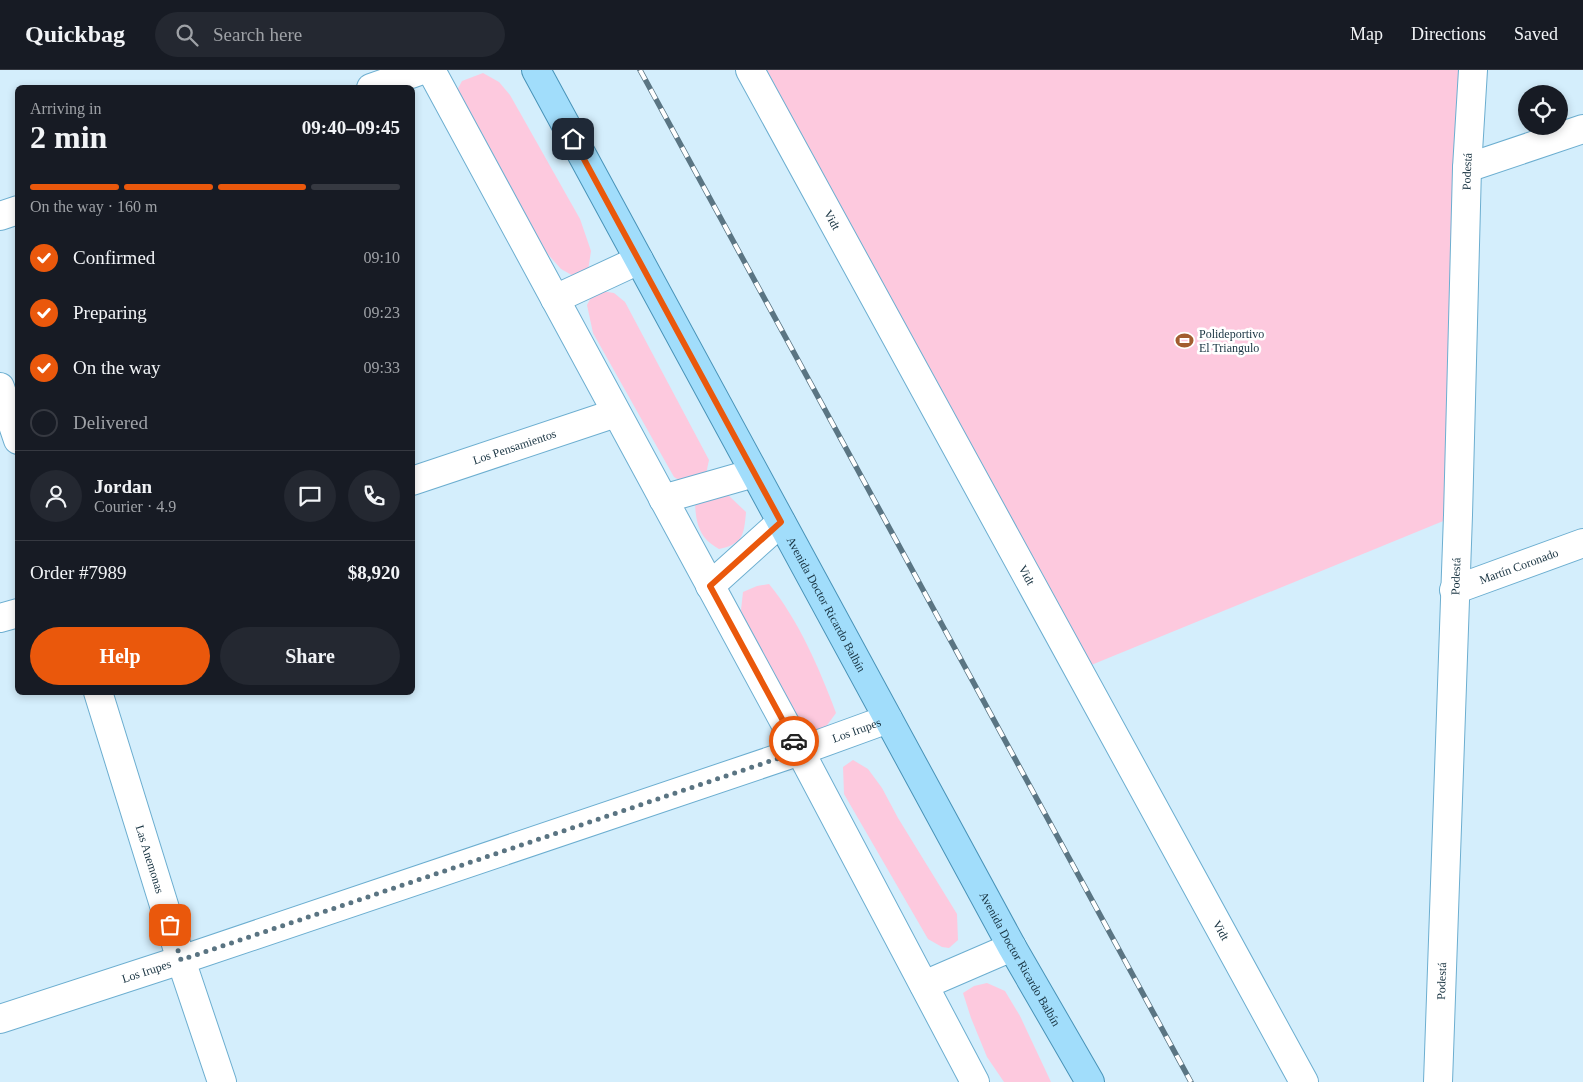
<!DOCTYPE html>
<html lang="en">
<head>
<meta charset="utf-8">
<style>
  body { margin:0; font-family:Georgia,serif; background:#242831; color:#f1f3f6; height:100vh; display:flex; flex-direction:column; font-size:19px; white-space:nowrap }
  * { box-sizing:border-box; margin:0 }
  p { font-size:16px; color:#9ea1a6 }
  .icon { flex:none; width:28px; height:28px; fill:none; stroke:currentColor; stroke-width:2; stroke-linecap:round; stroke-linejoin:round }
  .map { position:relative; flex:1; overflow:hidden }
  .details { position:absolute; left:15px; top:15px; width:400px; height:610px; display:flex; flex-direction:column; background:#171b24; border-radius:8px; box-shadow:0 2px 8px #0003 }
  .details>* { flex:none }
  .tools { position:absolute; left:1518px; top:15px; display:grid; gap:10px }
  .tools a { display:grid; place-items:center; width:50px; height:50px; border-radius:50%; background:#171b24; box-shadow:0 2px 8px #0003; font-size:25px }
  .pin { position:absolute; display:grid; place-items:center; width:42px; height:42px; color:#fff; margin:-21px; border-radius:10px; box-shadow:0 2px 8px #0006 }
  .courier { position:absolute; display:grid; place-items:center; width:50px; height:50px; margin:-25px; border:4px solid #ea580c; border-radius:50%; background:#fff; color:#222; box-shadow:0 1px 6px #0007 }
  .summary em { font-style:normal; font-weight:800 }
  .summary div { display:flex; flex-direction:column-reverse }
  .summary { display:flex; align-items:center; justify-content:space-between; height:85px; padding:0 15px }
  h1 { font-size:32px; font-weight:800; line-height:38px }
  .bar { display:grid; grid-template-columns:repeat(4,1fr); gap:8px 5px; align-content:center; height:60px; padding:0 15px }
  .bar i { height:6px; border-radius:4px; background:#363941 }
  .bar .active { background:#ea580c }
  .bar p { grid-column:span 4 }
  .line { display:flex; align-items:center; gap:12px; padding:0 15px; border-top:1px solid #363941 }
  .line div { flex:1 }
  .round { display:grid; place-items:center; flex:none; width:52px; height:52px; border-radius:26px; background:#242831 }
  ol { padding:0 15px; list-style:none }
  li { display:flex; align-items:center; gap:15px; height:55px }
  li p { margin-inline-start:auto }
  li .icon { padding:5px; border-radius:50%; background:#ea580c; color:#fff; stroke-width:4 }
  li:last-child { color:#9ea1a6 }
  li i { width:28px; height:28px; border:2px solid #363941; border-radius:50% }
  .button { display:flex; gap:10px; margin-top:auto; padding:10px 15px }
  .button a { flex:1; height:58px; border-radius:30px; background:#ea580c; color:#fff; font-size:20px; font-weight:800; line-height:58px; text-align:center }
  .button a+a { background:#242831; color:#f1f3f6 }
  header { display:flex; align-items:center; gap:30px; box-sizing:border-box; height:70px; padding:0 25px; background:#171b24; border-bottom:1px solid #363941 }
  header strong { font-size:24px }
  nav { display:flex; gap:28px; margin-inline-start:auto; font-size:18px }
  .search { width:350px; height:45px; background:#242831; display:flex; align-items:center; gap:12px; box-sizing:border-box; padding:0 18px; border-radius:28px; color:#9ea1a6; font-size:19px }
  .map>svg:first-child { display:block }
  .green { fill:#fdc9de }
  .lines { fill:none; stroke-linecap:round; stroke-linejoin:round }
  .minor-casing { stroke:#6caed0; stroke-width:30 }
  .primary-casing { stroke:#4893b8; stroke-width:30 }
  .minor { stroke:#fff; stroke-width:28 }
  .primary { stroke:#a1ddfb; stroke-width:28 }
  .rail-casing { stroke:#5a7583; stroke-width:5.5 }
  .rail { stroke:#fff; stroke-width:4; stroke-dasharray:11; stroke-linecap:butt }
  .done { stroke:#5a7482; stroke-width:5; stroke-dasharray:0 9 }
  .route { stroke:#ea580c; stroke-width:6 }
  .labels { text-anchor:middle; dominant-baseline:central; stroke-width:5; stroke-linejoin:round; paint-order:stroke }
  .street-label { font-size:12px; fill:#183341; stroke:#fff }
  .poi-label { font-size:12px; fill:#183341; stroke:#fff; text-anchor:start }
</style>
</head>
<body>
<header>
<strong>Quickbag</strong>
<div class="search"><svg class="icon" aria-label="search" viewBox="0 0 24 24"><circle cx="10" cy="10" r="6"/><path d="M15 15l6 6"/></svg>Search here</div>
<nav><a>Map</a><a>Directions</a><a>Saved</a></nav>
</header>
<div class="map">
<svg width="1583" height="1012" viewBox="0 0 1583 1012">
  <rect width="100%" height="100%" fill="#d4eefc"/>
  <g class="green">
    <path d="M767 0H1470L1458 445 1079 600Z"/>
    <path d="M483 3 499 12 510 25 580 149 591 181 588 201 577 208 561 199 545 181 518 142 455 24 462 11Z"/>
    <path d="M595 220 614 223 625 232 709 390 706 404 684 413 674 407 593 263 587 235Z"/>
    <path d="M728 425 746 442C744 465 743 474 719 479 699 468 696 454 695 433L706 426Z"/>
    <path d="M769 514C798 549 820 600 836 643L825 658 808 672 752 576 741 540 743 522 757 516Z"/>
    <path d="M853 690 868 699 882 718 898 748 957 844 958 870 949 878 942 877 928 869 844 724 843 697Z"/>
    <path d="M987 913 1005 921 1020 946 1051 1012H1004L987 987 971 948 963 923 974 916Z"/>
  </g>
  <g class="lines">
    <defs>
      <g id="minor">
        <path d="M431 0 800 681 975 1012"/>
        <path id="s1" d="M750 0 1304 1012"/>
        <path d="M371 18 422 0"/>
        <path d="M1467 98 1583 59"/>
        <path d="M0 146 18 140"/>
        <path d="M555 229 639 190"/>
        <path d="M0 317 18 370"/>
        <path id="s2" d="M412 411 616 343"/>
        <path d="M663 429 754 403"/>
        <path d="M710 516 781 452"/>
        <path id="s3" d="M1454 520 1583 473"/>
        <path d="M0 548 18 543"/>
        <path id="s4" d="M98 622 181 890 222 1012"/>
        <path d="M924 915 1012 877"/>
        <path id="s5" d="M0 949 181 890 800 681 888 649"/>
        <path id="s6" d="M1438 1012 1458 445 1467 98 1473 0"/>
      </g>
      <g id="primary">
        <path id="s7" d="M536 0 1012 877 1090 1012"/>
      </g>
    </defs>
    <use href="#minor" class="minor-casing"/>
    <use href="#primary" class="primary-casing"/>
    <use href="#minor" class="minor"/>
    <use href="#primary" class="primary"/>
    <defs>
      <path id="rail" d="M640 0 1191 1012"/>
    </defs>
    <use href="#rail" class="rail-casing"/>
    <use href="#rail" class="rail"/>
  </g>
  <g class="lines">
    <path class="done" d="M170 855 181 890 800 681 794 671"/>
    <path class="route" d="M573 69 781 452 710 516 794 671"/>
  </g>
  <defs>
    <symbol id="stadium-bare" viewBox="-9 -9 18 18"><path d="M0-5a6.5 5 0 1 0 0 10a6.5 5 0 1 0 0-10ZM-3.5-1.8h7v3.6h-7Z" fill="#a25d2f" stroke="#fff" stroke-width="2.5" paint-order="stroke"/></symbol>
  </defs>
  <g fill-rule="evenodd">
    <use href="#stadium-bare" x="1172" y="258" width="25" height="25"/>
  </g>
  <g class="labels">
    <g class="street-label">
      <text stroke="none"><textPath href="#s6" startOffset="911">Podestá</textPath></text>
      <text stroke="none"><textPath href="#s1" startOffset="171">Vidt</textPath></text>
      <text stroke="none"><textPath href="#s2" startOffset="108">Los Pensamientos</textPath></text>
      <text stroke="none"><textPath href="#s3" startOffset="69">Martín Coronado</textPath></text>
      <text stroke="none"><textPath href="#s1" startOffset="576">Vidt</textPath></text>
      <text stroke="none"><textPath href="#s6" startOffset="506">Podestá</textPath></text>
      <text stroke="none"><textPath href="#s7" startOffset="608">Avenida Doctor Ricardo Balbín</textPath></text>
      <text stroke="none"><textPath href="#s5" startOffset="904">Los Irupes</textPath></text>
      <text stroke="none"><textPath href="#s4" startOffset="175">Las Anemonas</textPath></text>
      <text stroke="none"><textPath href="#s1" startOffset="981">Vidt</textPath></text>
      <text stroke="none"><textPath href="#s7" startOffset="1012">Avenida Doctor Ricardo Balbín</textPath></text>
      <text stroke="none"><textPath href="#s5" startOffset="154">Los Irupes</textPath></text>
      <text stroke="none"><textPath href="#s6" startOffset="101">Podestá</textPath></text>
    </g>
    <g class="poi-label">
      <text x="1199" y="264">Polideportivo<tspan x="1199" dy="14">El Triangulo</tspan></text>
    </g>
  </g>
</svg>
<div class="tools">
<a><svg class="icon" aria-label="locate" viewBox="0 0 24 24"><circle cx="12" cy="12" r="6"/><path d="M12 2v4M12 18v4M2 12h4M18 12h4"/></svg></a>
</div>
<div class="pin" style="left:170px;top:855px;background:#ea580c"><svg class="icon" aria-label="bag" viewBox="0 0 24 24"><path d="M5 8h14l-1 12H6zM9 8a3 3 0 0 1 6 0"/></svg></div>
<div class="pin" style="left:573px;top:69px;background:#1f2937"><svg class="icon" aria-label="home" viewBox="0 0 24 24"><path d="M3 11l9-7 9 7M6 9v11h12V9"/></svg></div>
<div class="courier" style="left:794px;top:671px"><svg class="icon" aria-label="car" viewBox="0 0 24 24"><path d="M5 17H2v-5l4-1 3-4h7l3 4 3 1v5h-3M9 17h6M6 11h13"/><circle cx="7" cy="17" r="2"/><circle cx="17" cy="17" r="2"/></svg></div>
<section class="details">
<div class="summary"><div><h1>2 min</h1><p>Arriving in</p></div><em>09:40–09:45</em></div>
<div class="bar"><i class="active"></i><i class="active"></i><i class="active"></i><i></i><p>On the way · 160 m</p></div>
<ol>
<li><svg class="icon" aria-label="check" viewBox="0 0 24 24"><path d="M5 12l5 5 9-10"/></svg>Confirmed<p>09:10</p></li>
<li><svg class="icon" aria-label="check" viewBox="0 0 24 24"><path d="M5 12l5 5 9-10"/></svg>Preparing<p>09:23</p></li>
<li><svg class="icon" aria-label="check" viewBox="0 0 24 24"><path d="M5 12l5 5 9-10"/></svg>On the way<p>09:33</p></li>
<li><i></i>Delivered</li>
</ol>
<div class="line" style="height:90px"><a class="round"><svg class="icon" aria-label="person" viewBox="0 0 24 24"><circle cx="12" cy="8" r="4"/><path d="M4 21q1-7 8-7t8 7"/></svg></a><div><b>Jordan</b><p>Courier · 4.9</p></div><a class="round"><svg class="icon" aria-label="chat" viewBox="0 0 24 24"><path d="M4 5h16v11H9l-5 4z"/></svg></a><a class="round"><svg class="icon" aria-label="phone" viewBox="0 0 24 24"><path d="M5 4h4l2 5-3 2q2 4 5 5l2-3 5 2v4C11 20 4 13 5 4z"/></svg></a></div>
<div class="line" style="height:65px"><div>Order #7989</div><b>$8,920</b></div>
<div class="button"><a>Help</a><a>Share</a></div>
</section>
</div>
</body>
</html>
